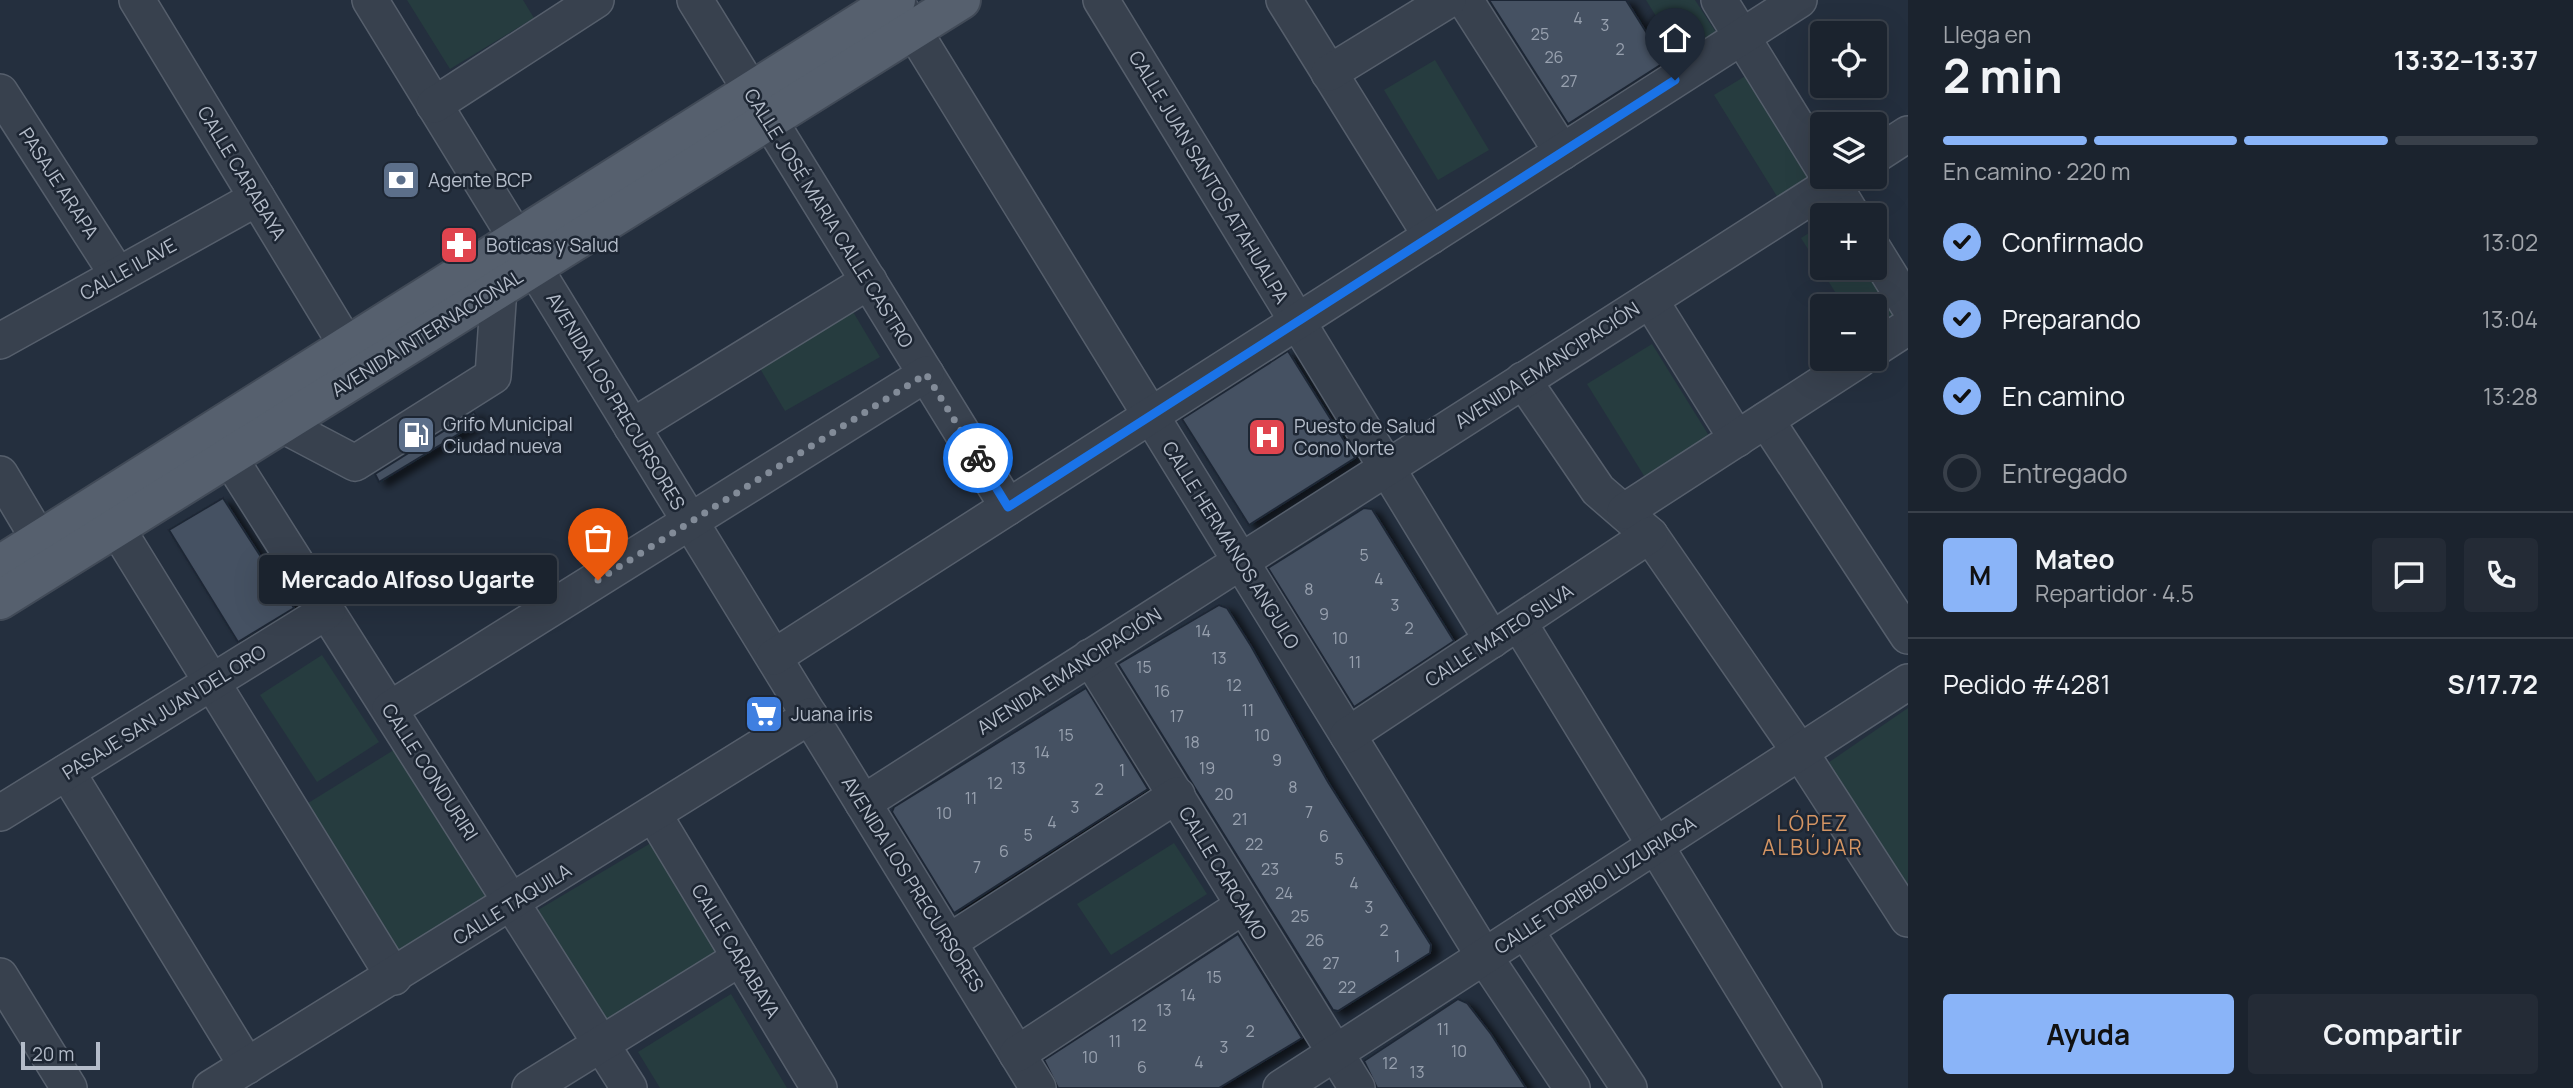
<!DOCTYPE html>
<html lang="es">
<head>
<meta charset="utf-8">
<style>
  body { margin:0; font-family:Manrope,sans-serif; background:#242b36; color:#f1f3f6; height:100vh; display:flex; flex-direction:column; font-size:26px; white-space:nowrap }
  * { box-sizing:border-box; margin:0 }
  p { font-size:23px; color:#a0a4aa }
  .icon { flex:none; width:38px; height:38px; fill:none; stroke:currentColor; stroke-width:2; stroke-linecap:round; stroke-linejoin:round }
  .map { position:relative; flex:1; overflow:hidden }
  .sheet { display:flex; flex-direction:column; background:#1b232e; width:665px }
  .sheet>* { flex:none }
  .controls { position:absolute; left:1810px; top:21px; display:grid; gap:14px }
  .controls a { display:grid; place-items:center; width:77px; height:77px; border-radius:7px; background:#1b232e; box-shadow:0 7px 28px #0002,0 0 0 2px #39404a; font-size:35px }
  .scale { position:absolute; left:21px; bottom:18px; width:79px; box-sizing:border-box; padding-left:7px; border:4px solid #b4bcc9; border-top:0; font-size:19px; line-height:24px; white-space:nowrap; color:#b4bcc9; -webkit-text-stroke:5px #1d2633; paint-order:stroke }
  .pin { position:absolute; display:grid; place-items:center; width:60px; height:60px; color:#fff; margin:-72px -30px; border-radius:50% 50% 50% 0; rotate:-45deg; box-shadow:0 0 7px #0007 }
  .pin .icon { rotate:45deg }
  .courier { position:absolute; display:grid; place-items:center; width:70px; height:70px; margin:-35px; border:5px solid #1a73e8; border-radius:50%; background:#fff; color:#222; box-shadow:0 2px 9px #0007 }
  .bubble { position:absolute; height:49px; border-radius:7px; background:#1b232e; box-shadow:0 7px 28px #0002,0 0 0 2px #39404a; font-size:23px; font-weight:700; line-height:49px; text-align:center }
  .overview em { font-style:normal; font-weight:700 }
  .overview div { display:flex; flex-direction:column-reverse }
  .overview { display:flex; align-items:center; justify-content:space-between; height:119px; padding:0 35px }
  h1 { font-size:46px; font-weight:700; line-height:52px }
  .bar { display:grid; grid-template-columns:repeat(4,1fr); gap:10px 7px; align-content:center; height:84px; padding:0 35px }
  .bar i { height:9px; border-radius:5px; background:#39404a }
  .bar .current { background:#8ab4f8 }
  .bar p { grid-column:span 4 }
  .line { display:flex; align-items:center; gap:18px; padding:0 35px; border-top:2px solid #39404a }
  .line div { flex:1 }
  .round { display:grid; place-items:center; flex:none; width:74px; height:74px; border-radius:7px; background:#242b36 }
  ol { padding:0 35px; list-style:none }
  li { display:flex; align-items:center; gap:21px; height:77px }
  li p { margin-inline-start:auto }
  li .icon { padding:7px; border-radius:50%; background:#8ab4f8; color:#111; stroke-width:4 }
  li:last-child { color:#a0a4aa }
  li i { width:38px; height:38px; border:4px solid #39404a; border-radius:50% }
  .primary-button { display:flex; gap:14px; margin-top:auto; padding:14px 35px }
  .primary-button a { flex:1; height:80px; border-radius:7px; background:#8ab4f8; color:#111; font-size:28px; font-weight:700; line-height:80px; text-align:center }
  .primary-button a+a { background:#242b36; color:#f1f3f6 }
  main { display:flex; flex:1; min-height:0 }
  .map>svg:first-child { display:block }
  .green { fill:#263c3f }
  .building { fill:#455162; stroke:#1f2835; stroke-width:2; filter:url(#shadow) }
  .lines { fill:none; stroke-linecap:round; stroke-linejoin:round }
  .minor-casing { stroke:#565f6c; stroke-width:38 }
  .major-casing { stroke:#414a57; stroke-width:42 }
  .minor { stroke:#38414e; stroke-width:35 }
  .major { stroke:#56606e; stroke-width:38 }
  .done { stroke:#828b98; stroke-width:7; stroke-dasharray:0 12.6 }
  .route { stroke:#1a73e8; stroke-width:9 }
  .labels { text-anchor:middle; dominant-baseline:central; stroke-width:5; stroke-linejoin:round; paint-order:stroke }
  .number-label { font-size:16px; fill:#98a1af }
  .street-label { font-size:19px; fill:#b4bcc9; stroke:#1d2633 }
  .poi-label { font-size:19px; fill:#b4bcc9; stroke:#1d2633; text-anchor:start }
  .neighbourhood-label { font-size:21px; letter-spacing:2px; fill:#d59563; stroke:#1d2633 }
</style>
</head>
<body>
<main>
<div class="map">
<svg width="1908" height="1088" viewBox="0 0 1908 1088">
  <defs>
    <filter id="shadow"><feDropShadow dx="8" dy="4.5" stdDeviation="3.5" flood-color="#0009"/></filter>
  </defs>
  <rect width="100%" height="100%" fill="#242f3e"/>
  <g class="green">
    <path d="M407 0H523L534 18 450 69Z"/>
    <path d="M1646 0H1695L1721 40 1685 63Z"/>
    <path d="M1435 60 1489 150 1438 180 1384 90Z"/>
    <path d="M1747 75 1811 178 1778 198 1714 95Z"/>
    <path d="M1822 225V268H1865L1898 320 1874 335V306H1844L1801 238Z"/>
    <path d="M849 305 880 357 785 411 755 360Z"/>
    <path d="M1652 344 1711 439 1646 479 1587 384Z"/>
    <path d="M322 655 379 742 317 782 260 695Z"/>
    <path d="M1908 708V896L1825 765Z"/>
    <path d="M397 748 495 902 399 960 305 805Z"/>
    <path d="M656 840 727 956 607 1028 538 910Z"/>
    <path d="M1174 843 1207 894 1111 955 1077 904Z"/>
    <path d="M731 994 787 1088H660L638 1052Z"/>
  </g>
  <g class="building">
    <path d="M1489 0H1626L1665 62 1568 124Z"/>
    <path d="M1288 351 1355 458 1249 525 1182 419Z"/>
    <path d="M474 412 480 421 379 482 375 474Z"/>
    <path d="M223 498 294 608 238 642 169 530Z"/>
    <path d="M1364 508 1372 509 1454 641 1354 707 1268 568Z"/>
    <path d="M1219 605 1227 608 1251 646 1328 782 1431 945 1430 953 1338 1011 1333 1010 1118 664Z"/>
    <path d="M1086 688 1148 789 954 913 892 812 894 807Z"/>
    <path d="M1238 934 1302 1038 1219 1088H1058L1044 1060Z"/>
    <path d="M1458 999 1467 1003 1491 1034 1526 1088H1377L1364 1061Z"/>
  </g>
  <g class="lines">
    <defs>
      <g id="minor">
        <path d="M137 0 347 346"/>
        <path d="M370 0 1038 1088"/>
        <path d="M695 0 1008 507"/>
        <path d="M1101 0 1492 640"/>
        <path d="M1284 0 1431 236"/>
        <path d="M1465 0 1562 152"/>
        <path d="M1719 0 1822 166"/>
        <path d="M899 7 1484 956 1572 1088"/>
        <path d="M1329 73 1448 0"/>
        <path d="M0 92 117 274"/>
        <path d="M434 105 596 0"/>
        <path d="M1874 156 1908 134"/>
        <path d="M1829 177 1852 215"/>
        <path d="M1874 250 1908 305"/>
        <path d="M1650 300 1737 439"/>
        <path d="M0 341 257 198"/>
        <path d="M1874 349 1908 327"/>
        <path d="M1523 380 1598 490 1650 535 1800 752 1908 919"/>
        <path d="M1766 420 1908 636"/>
        <path d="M281 424 355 463 493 376 499 288"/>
        <path d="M632 427 869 281"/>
        <path d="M229 457 629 1088"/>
        <path d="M0 474 55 566"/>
        <path d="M1625 511 1860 359"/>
        <path d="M116 527 394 977"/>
        <path d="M1519 623 1804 1088"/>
        <path d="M774 657 1799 0"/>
        <path d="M1090 657 1357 1088"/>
        <path d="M390 709 926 374"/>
        <path d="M1348 735 1650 535"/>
        <path d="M67 772 247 1066"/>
        <path d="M863 803 1842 177"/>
        <path d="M0 813 327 611"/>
        <path d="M654 815 819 1088"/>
        <path d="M1525 930 1629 1088"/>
        <path d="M949 942 1177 795"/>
        <path d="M0 976 69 1088"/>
        <path d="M1017 1054 1243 906"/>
        <path d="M211 1088 810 716"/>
        <path d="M530 1088 740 958"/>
        <path d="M1281 1088 1908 682"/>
      </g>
      <g id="major">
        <path d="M0 565 896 0"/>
        <path d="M0 600 961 0"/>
      </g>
    </defs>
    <use href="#minor" class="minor-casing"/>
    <use href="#major" class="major-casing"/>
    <use href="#minor" class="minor"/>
    <use href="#major" class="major"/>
  </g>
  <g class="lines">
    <path class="done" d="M598 580 926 374 978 458"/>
    <path class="route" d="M978 458 1008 507 1675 80"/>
  </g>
  <defs>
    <symbol id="bank-square" viewBox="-11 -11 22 22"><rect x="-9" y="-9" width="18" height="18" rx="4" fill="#5c6f8a" stroke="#1d2633"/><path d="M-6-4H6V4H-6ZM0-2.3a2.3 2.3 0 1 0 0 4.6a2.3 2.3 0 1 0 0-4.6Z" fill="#fff"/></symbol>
    <symbol id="pharmacy-square" viewBox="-11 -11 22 22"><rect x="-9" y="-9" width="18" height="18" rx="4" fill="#e0444e" stroke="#1d2633"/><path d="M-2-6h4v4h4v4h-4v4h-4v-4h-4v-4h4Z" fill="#fff"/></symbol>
    <symbol id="fuel-square" viewBox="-11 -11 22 22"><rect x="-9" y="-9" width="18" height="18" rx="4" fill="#5c6f8a" stroke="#1d2633"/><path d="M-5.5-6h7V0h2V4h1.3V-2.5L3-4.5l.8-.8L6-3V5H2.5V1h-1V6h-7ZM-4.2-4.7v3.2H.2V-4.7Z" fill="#fff"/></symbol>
    <symbol id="hospital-square" viewBox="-11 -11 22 22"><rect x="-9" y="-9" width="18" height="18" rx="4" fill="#e0444e" stroke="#1d2633"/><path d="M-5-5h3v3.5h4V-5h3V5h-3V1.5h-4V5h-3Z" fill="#fff"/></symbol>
    <symbol id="supermarket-square" viewBox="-11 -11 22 22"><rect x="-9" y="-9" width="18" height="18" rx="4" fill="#3f7fe0" stroke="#1d2633"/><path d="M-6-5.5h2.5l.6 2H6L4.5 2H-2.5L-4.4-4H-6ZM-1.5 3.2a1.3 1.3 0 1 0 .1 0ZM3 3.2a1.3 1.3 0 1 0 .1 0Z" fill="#fff"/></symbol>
  </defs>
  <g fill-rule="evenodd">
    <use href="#bank-square" x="379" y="158" width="44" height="44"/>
    <use href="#pharmacy-square" x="437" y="223" width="44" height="44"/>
    <use href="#fuel-square" x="394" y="413" width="44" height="44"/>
    <use href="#hospital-square" x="1245" y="415" width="44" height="44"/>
    <use href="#supermarket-square" x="742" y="692" width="44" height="44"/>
  </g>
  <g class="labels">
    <g class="number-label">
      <text x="1578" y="18">4</text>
      <text x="1605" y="25">3</text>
      <text x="1540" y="34">25</text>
      <text x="1620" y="49">2</text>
      <text x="1554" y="57">26</text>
      <text x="1569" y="81">27</text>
      <text x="1364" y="555">5</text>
      <text x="1379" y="579">4</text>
      <text x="1309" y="589">8</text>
      <text x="1395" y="605">3</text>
      <text x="1324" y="614">9</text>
      <text x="1409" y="628">2</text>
      <text x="1203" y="631">14</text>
      <text x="1340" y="638">10</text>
      <text x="1219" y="658">13</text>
      <text x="1355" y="662">11</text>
      <text x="1144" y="667">15</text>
      <text x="1234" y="685">12</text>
      <text x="1162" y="691">16</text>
      <text x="1248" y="710">11</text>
      <text x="1177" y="716">17</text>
      <text x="1066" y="735">15</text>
      <text x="1262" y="735">10</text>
      <text x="1192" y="742">18</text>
      <text x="1042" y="752">14</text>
      <text x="1277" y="760">9</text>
      <text x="1018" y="768">13</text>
      <text x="1207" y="768">19</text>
      <text x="1122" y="770">1</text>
      <text x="995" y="783">12</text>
      <text x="1293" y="787">8</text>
      <text x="1099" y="789">2</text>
      <text x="1224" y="794">20</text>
      <text x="971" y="798">11</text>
      <text x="1075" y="807">3</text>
      <text x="1309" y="812">7</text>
      <text x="944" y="813">10</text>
      <text x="1240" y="819">21</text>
      <text x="1052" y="822">4</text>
      <text x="1028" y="835">5</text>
      <text x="1324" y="836">6</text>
      <text x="1254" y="844">22</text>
      <text x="1004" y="851">6</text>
      <text x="1339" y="859">5</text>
      <text x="977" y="867">7</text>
      <text x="1270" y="869">23</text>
      <text x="1354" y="883">4</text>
      <text x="1284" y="893">24</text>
      <text x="1369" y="907">3</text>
      <text x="1300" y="916">25</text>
      <text x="1384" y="930">2</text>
      <text x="1315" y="940">26</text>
      <text x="1397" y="956">1</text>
      <text x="1331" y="963">27</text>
      <text x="1214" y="977">15</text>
      <text x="1347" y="987">22</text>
      <text x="1188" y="995">14</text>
      <text x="1164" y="1010">13</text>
      <text x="1139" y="1025">12</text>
      <text x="1443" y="1029">11</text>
      <text x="1250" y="1031">2</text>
      <text x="1115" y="1041">11</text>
      <text x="1224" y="1047">3</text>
      <text x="1459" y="1051">10</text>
      <text x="1090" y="1057">10</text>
      <text x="1199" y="1062">4</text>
      <text x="1390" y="1063">12</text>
      <text x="1142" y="1067">6</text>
      <text x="1417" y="1072">13</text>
    </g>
    <g class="street-label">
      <text transform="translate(242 173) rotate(59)">CALLE CARABAYA</text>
      <text transform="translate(1209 177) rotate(59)">CALLE JUAN SANTOS ATAHUALPA</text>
      <text transform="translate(59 183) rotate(57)">PASAJE ARAPA</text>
      <text transform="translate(829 218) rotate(58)">CALLE JOSÉ MARIA CALLE CASTRO</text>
      <text transform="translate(128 269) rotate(-29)">CALLE ILAVE</text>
      <text transform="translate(427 333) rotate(-32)">AVENIDA INTERNACIONAL</text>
      <text transform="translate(1547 365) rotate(-33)">AVENIDA EMANCIPACIÓN</text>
      <text transform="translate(616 401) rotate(59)">AVENIDA LOS PRECURSORES</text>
      <text transform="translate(1231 545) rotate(58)">CALLE HERMANOS ANGULO</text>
      <text transform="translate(1499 635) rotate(-33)">CALLE MATEO SILVA</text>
      <text transform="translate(1069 671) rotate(-33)">AVENIDA EMANCIPACIÓN</text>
      <text transform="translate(164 712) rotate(-32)">PASAJE SAN JUAN DEL ORO</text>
      <text transform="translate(430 772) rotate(57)">CALLE CONDURIRI</text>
      <text transform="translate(1223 873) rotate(59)">CALLE CARCAMO</text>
      <text transform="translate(913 884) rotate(58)">AVENIDA LOS PRECURSORES</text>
      <text transform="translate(1595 885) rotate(-33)">CALLE TORIBIO LUZURIAGA</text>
      <text transform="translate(512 904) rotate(-32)">CALLE TAQUILA</text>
      <text transform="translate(736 951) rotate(59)">CALLE CARABAYA</text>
    </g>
    <g class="poi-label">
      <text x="428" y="180">Agente BCP</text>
      <text x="486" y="245">Boticas y Salud</text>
      <text x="443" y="424">Grifo Municipal<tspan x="443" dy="22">Ciudad nueva</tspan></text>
      <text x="1294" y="426">Puesto de Salud<tspan x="1294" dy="22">Cono Norte</tspan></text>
      <text x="791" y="714">Juana iris</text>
    </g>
    <g class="neighbourhood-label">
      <text x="1813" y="823">LÓPEZ<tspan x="1813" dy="24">ALBÚJAR</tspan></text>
    </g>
  </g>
</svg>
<div class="controls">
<a><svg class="icon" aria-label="locate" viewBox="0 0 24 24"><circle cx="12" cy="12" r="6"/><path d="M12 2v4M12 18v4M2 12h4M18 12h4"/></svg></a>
<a><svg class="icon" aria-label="layers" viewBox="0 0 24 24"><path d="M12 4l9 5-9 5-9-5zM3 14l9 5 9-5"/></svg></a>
<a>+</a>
<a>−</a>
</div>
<div class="scale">20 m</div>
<div class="pin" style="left:598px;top:580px;background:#ea580c"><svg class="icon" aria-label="bag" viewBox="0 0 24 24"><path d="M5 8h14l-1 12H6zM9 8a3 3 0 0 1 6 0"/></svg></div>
<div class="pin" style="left:1675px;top:80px;background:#1f2937"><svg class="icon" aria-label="home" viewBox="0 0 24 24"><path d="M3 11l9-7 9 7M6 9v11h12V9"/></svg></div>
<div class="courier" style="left:978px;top:458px"><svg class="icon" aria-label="bike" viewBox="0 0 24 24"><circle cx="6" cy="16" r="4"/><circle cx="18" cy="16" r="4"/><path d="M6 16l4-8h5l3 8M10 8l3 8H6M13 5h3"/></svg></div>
<div class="bubble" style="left:259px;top:555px;width:298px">Mercado Alfoso Ugarte</div>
</div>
<section class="sheet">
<div class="overview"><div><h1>2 min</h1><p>Llega en</p></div><em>13:32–13:37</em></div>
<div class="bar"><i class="current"></i><i class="current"></i><i class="current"></i><i></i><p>En camino · 220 m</p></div>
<ol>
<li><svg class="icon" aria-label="check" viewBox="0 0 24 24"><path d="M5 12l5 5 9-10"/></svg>Confirmado<p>13:02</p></li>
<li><svg class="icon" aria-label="check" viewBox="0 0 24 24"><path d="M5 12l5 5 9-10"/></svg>Preparando<p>13:04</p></li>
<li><svg class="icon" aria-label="check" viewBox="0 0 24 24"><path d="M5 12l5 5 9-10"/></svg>En camino<p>13:28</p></li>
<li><i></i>Entregado</li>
</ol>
<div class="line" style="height:126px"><b class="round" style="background:#8ab4f8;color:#111">M</b><div><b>Mateo</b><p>Repartidor · 4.5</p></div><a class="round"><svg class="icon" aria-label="chat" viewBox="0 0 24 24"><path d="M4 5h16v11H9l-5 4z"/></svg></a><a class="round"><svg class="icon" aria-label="phone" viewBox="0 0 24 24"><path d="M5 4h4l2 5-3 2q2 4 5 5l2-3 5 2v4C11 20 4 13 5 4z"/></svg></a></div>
<div class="line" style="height:91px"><div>Pedido #4281</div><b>S/17.72</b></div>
<div class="primary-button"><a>Ayuda</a><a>Compartir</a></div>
</section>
</main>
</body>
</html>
